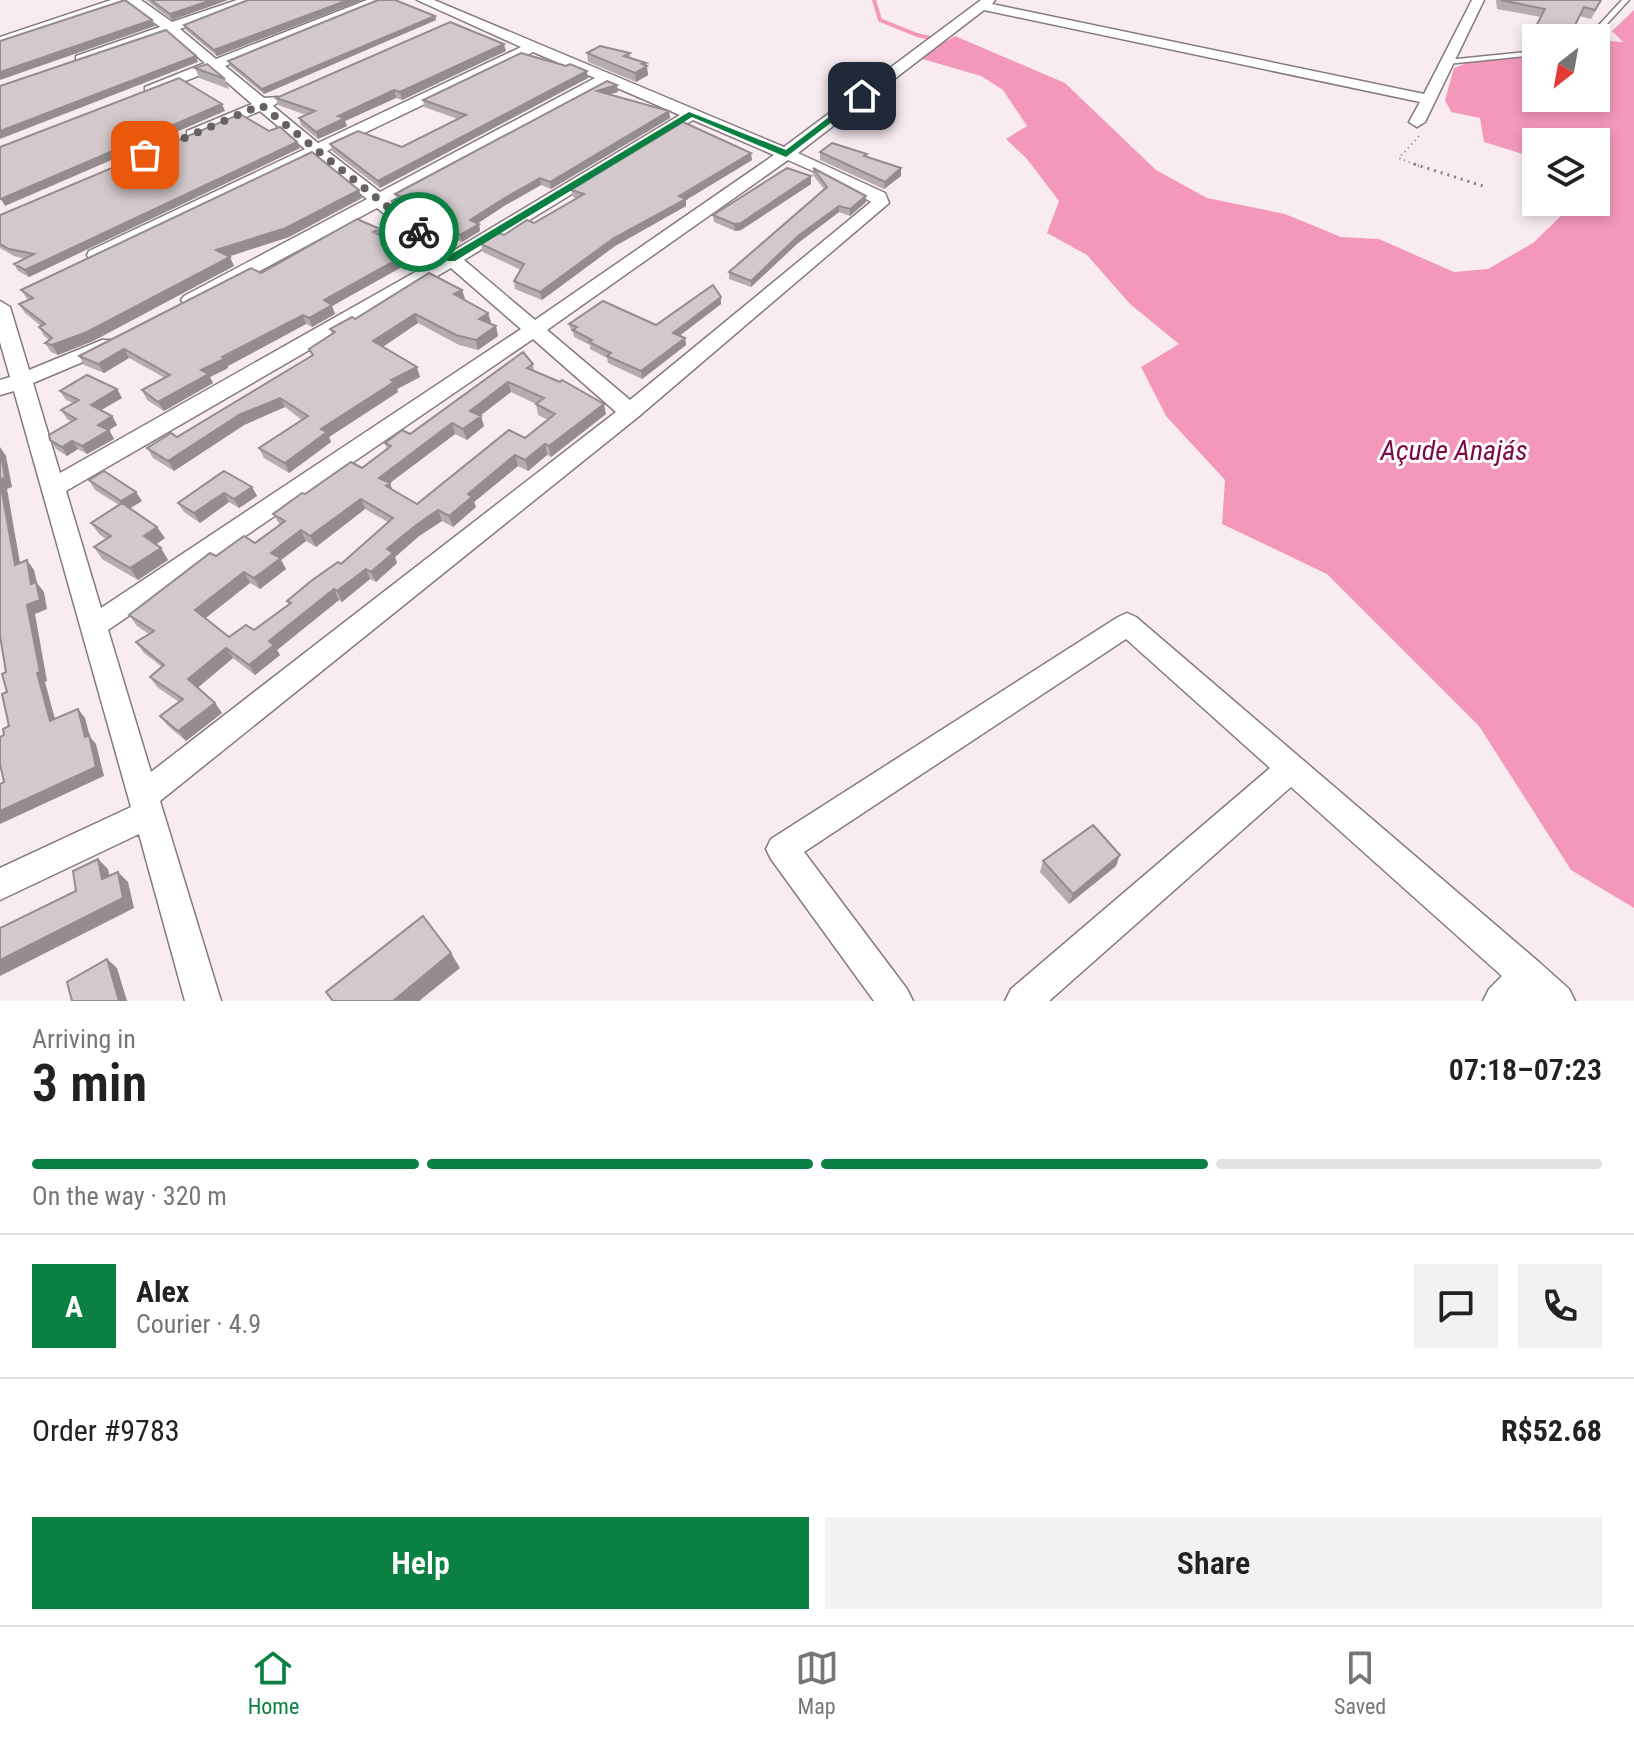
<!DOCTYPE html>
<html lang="en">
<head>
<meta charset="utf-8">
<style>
  body { margin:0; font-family:"Roboto Condensed",sans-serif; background:#f2f2f2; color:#222; height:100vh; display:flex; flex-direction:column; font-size:30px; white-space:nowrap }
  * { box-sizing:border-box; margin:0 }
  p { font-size:26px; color:#767676 }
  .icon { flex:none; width:44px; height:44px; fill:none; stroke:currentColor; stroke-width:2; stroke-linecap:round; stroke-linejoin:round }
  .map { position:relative; height:1001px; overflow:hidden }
  .drawer { display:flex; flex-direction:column; background:#fff; flex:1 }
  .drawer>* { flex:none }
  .needle { width:52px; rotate:211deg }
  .fabs { position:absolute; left:1522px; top:24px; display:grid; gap:16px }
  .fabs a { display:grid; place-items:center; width:88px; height:88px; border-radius:0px; background:#fff; box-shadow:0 4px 12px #0003; font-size:40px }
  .pin { position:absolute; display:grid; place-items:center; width:68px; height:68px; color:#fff; margin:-34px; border-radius:16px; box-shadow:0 4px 12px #0006 }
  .courier { position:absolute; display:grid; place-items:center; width:80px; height:80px; margin:-40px; border:6px solid #0b8043; border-radius:50%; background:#fff; color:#222; box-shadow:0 2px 10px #0007 }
  .head em { font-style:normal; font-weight:600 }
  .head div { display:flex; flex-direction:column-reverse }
  .head { display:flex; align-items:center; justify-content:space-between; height:136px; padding:0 32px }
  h1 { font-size:52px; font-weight:600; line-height:60px }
  .bar { display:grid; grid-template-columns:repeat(4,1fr); gap:12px 8px; align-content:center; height:96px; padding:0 32px }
  .bar i { height:10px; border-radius:6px; background:#e0e0e0 }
  .bar .on { background:#0b8043 }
  .bar p { grid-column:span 4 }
  .line { display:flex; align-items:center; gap:20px; padding:0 32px; border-top:2px solid #e0e0e0 }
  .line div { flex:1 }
  .round { display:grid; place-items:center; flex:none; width:84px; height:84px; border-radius:0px; background:#f2f2f2 }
  .button { display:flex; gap:16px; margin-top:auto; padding:16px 32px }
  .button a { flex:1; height:92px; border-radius:0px; background:#0b8043; color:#fff; font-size:32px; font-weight:600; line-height:92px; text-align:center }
  .button a+a { background:#f2f2f2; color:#222 }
  .tab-bar { display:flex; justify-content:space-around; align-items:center; height:112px; border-top:2px solid #e0e0e0; background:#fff; font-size:22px; color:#767676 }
  .tab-bar a { display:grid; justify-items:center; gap:4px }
  .tab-bar .on { color:#0b8043 }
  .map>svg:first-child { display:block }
  .water { fill:#f498bb }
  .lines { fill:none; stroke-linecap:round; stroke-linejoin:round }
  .stream { stroke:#f498bb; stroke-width:4 }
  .lane-casing { stroke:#857a7e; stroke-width:3 }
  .street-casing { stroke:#857a7e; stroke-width:3 }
  .path-far1 { stroke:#867e80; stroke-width:2; stroke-dasharray:1 4; stroke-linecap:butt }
  .path { stroke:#867e80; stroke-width:3; stroke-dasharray:2 5; stroke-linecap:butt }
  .lane { fill:#fff; fill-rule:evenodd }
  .street { fill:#fff; fill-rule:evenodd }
  .wall { fill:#b5acaf; fill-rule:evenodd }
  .shaded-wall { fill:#948c8e }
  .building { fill:#d3c8cb; stroke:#948c8e; stroke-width:2; fill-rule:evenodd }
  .route { fill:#0b8043 }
  .done { stroke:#686163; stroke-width:8; stroke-dasharray:0 14.4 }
  .labels { text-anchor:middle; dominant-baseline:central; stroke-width:6; stroke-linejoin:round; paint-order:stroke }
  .water-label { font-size:28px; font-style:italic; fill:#790a45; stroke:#fffcfd }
</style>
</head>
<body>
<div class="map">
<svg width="1634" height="1001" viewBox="0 0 1634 1001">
  <rect width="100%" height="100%" fill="#f8ecf0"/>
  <path class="water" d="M1634 10V908L1571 870 1479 726 1327 574 1222 524 1225 480 1166 416 1141 367 1179 344 1130 304 1087 255 1047 233 1059 201 1027 159 1006 139 1027 126 1003 90 981 76 919 58 955 36 1065 83 1156 170 1207 198 1285 214 1341 237 1379 239 1454 272 1488 269 1533 243 1561 216 1582 202H1596V142H1536V158L1484 142 1480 118 1451 112 1445 100 1454 68 1474 60 1536 54V98H1596V40L1623 42 1612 31Z"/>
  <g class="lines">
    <path class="stream" d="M874 0 880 20 917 35 944 41"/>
    <defs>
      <g id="lane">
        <path d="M1622 0H1629L1594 38H1587Z"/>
        <path d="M1536 51V55L1447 64 1443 62 1447 60Z"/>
      </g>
      <g id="street">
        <path d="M111 0H141L172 22 237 0H255L180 29 216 59 367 0H385L225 66 264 98 278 97 281 100 273 106 318 143 521 47 417 0H434L784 147 981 0H995L992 4 1424 94 1472 0H1484L1425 122 1417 127 1409 122 1420 102 984 10 798 153 885 193 889 203 638 417 160 801 221 1001H185L139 834 0 900V868L131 807 14 391 0 395V380L10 377 0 342V301L10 307 29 370 102 340H116L119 344 116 348 33 383 60 473 440 258 377 208 198 304H184L181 300 184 296 367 199 315 157 103 259H89L87 255 89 251 305 149 260 111 199 137H187V131L252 104 213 70 155 93H145V87L205 63 169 33 86 62H76V56L160 27 128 3 0 46V37ZM533 52 595 78 380 192 327 151ZM608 84 680 115 453 251 390 201ZM693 120 774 155 535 320 464 260ZM788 160 844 185 871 202 630 400 547 330ZM451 268 521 329 101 608 66 491ZM533 339 616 412 151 772 108 630Z"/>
        <path d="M1127 613 1136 617 1540 963 1569 989 1575 1001H1483L1489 989 1502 976 1291 787 1049 1001H1005L1011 989 1270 768 1126 639 804 852 907 989 913 1001H874L771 859 766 849 771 839 1118 617Z"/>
      </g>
    </defs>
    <use href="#lane" class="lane-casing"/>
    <use href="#street" class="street-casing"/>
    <path class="path-far1" d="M1419 166 1399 158 1419 136"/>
    <path class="path" d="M1414 164 1483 186"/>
    <use href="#lane" class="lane"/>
    <use href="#street" class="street"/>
  </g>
  <g class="wall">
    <path d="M146 0H228L172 20Z"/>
    <path d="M248 0H363L217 56 186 30 184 25Z"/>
    <path d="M1496 0H1602L1591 19 1580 16 1569 38 1555 35 1553 38H1536V40L1530 39 1541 17 1497 9Z"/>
    <path d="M435 16 436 20 264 94 230 66 228 61Z"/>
    <path d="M506 51 402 100 396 98 345 121 347 126 318 139 301 125 299 118 306 115 278 105 276 98Z"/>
    <path d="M587 53H630V58L647 66 648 75 636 82 588 62Z"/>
    <path d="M195 68 225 79 229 89 199 78Z"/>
    <path d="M588 78 380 188 333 152 330 144 402 147 458 119 424 107 423 100Z"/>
    <path d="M607 81 618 92 608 94 669 111 670 118 551 189 541 185 504 206 477 224H479L480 231 462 242 447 235 446 228 423 218 421 211 397 201 395 194Z"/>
    <path d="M269 131 297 142 300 148 29 277 18 271 14 264 25 259 14 256 0 248V215Z"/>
    <path d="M820 152 867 157 901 176 884 189 820 160Z"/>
    <path d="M752 160 686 200V206L615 246 542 300 515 289 514 281 521 270 483 252 481 244 534 223 576 199 573 197 571 190Z"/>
    <path d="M813 168 866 196V202L850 216 839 212 798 243 751 287 729 279V272L824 189 813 175Z"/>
    <path d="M811 176V184L741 230 735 231 714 222 713 215Z"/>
    <path d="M362 198 289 237 228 257 234 266 93 341 58 355 51 352 45 343 49 340 44 336 39 327 41 326 25 313 19 304 28 300 21 290Z"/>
    <path d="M380 229 382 236 414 250 416 259 332 306 335 314 312 327 306 324 228 366V368L210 377 213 383 164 411 147 400 142 390 165 378 129 358 104 373 84 365 79 356 261 273Z"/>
    <path d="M462 290 465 299 491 322 489 323 498 336 478 350 459 345 418 323 383 347 420 377 397 389 398 392 329 437 331 442 289 473 264 458 259 448 302 420 285 407 244 425 174 471 153 458 147 448 177 437 312 356 309 349 332 334 330 329 355 319Z"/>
    <path d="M721 297V304L680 335 685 338 686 345 642 379 608 363 607 358 590 349V345L574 337 573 332 571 331 569 324 656 325Z"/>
    <path d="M533 364 534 371 606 414 551 457 547 455 528 471 518 466 474 502 476 507 453 527 442 521 419 536 395 557 397 563 376 582 370 579 342 602 339 600 277 650 280 655 255 675 233 658 197 688 215 703 222 713 186 741 168 726 160 716 179 702 157 687 150 677 162 667 144 653 136 642 149 634 137 626 129 615 216 556 255 543 280 525 273 514 305 494 362 468 387 449 385 443 410 434ZM511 392 536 404 538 415 548 420 525 438 417 504 392 490 390 483 455 434 467 440 484 426 480 416ZM365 509 388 522 341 564 287 601 289 605 254 630 229 637 205 618 250 583 260 589 286 569 281 560 306 541 316 547Z"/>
    <path d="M117 389 122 398 101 410 112 416 117 425 109 430 114 439 87 454 78 449 67 456 56 449 50 440 72 422 67 419 61 410 73 403 66 400 60 391Z"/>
    <path d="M89 480 142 501 130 508 165 538 156 544 168 560 138 580 102 559 94 547 106 539 99 534 91 523 119 505 95 490Z"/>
    <path d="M252 487 257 496 239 508 229 502 200 523 184 512 178 503Z"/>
    <path d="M1043 861 1116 866 1069 904 1040 872Z"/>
  </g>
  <g class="shaded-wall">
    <path d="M212 0H228L172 20 170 14Z"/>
    <path d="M348 0H363L217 56 214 50Z"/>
    <path d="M435 16 436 20 264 94 262 89Z"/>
    <path d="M152 20 155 26 0 80V72Z"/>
    <path d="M504 44 506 51 402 100 400 92Z"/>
    <path d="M196 56 198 62 0 139V131Z"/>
    <path d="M646 63 648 75 636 82 635 73 642 64Z"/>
    <path d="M587 71 588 78 380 188 378 181Z"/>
    <path d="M617 85 618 92 598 98 597 91Z"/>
    <path d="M394 90 396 98 345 121 347 126 318 139 316 132 338 116Z"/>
    <path d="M222 104 225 111 5 206 1 199Z"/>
    <path d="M669 111 670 118 551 189 550 182Z"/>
    <path d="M297 142 300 148 29 277 25 270Z"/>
    <path d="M751 153 752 160 686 200V206L615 246 542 300 540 292 614 238Z"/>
    <path d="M901 168V176L884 189 885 182Z"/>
    <path d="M811 176V184L741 230 735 231 734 224Z"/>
    <path d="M540 178 541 185 504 206 472 227 470 220 503 199Z"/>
    <path d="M359 190 362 198 289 237 220 259 216 250Z"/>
    <path d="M866 196V202L850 216V209Z"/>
    <path d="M839 206V212L798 243 751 287V281L798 236Z"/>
    <path d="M479 224 480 231 462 242 460 235Z"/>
    <path d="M414 250 416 259 332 306 335 314 312 327 309 318 324 300Z"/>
    <path d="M230 257 234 266 93 341 58 355 52 345Z"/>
    <path d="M462 290 465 299 454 294Z"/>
    <path d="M721 297V304L674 340 673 333Z"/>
    <path d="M488 313 491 322 481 329 479 319Z"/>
    <path d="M415 314 418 323 376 351 373 341Z"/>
    <path d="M303 315 306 324 228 366V368L210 377 213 383 164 411 158 402 201 370Z"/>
    <path d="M496 326 498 336 478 350 476 340Z"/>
    <path d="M685 338 686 345 642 379 641 371Z"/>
    <path d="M124 349 129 358 104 373 98 364Z"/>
    <path d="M417 367 420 377 397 389 398 392 329 437 331 442 289 473 285 463 321 429 391 380Z"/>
    <path d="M508 382 511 392 473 421 470 411Z"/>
    <path d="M117 389 122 398 96 413 91 405Z"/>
    <path d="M280 398 285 407 244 425 174 471 168 461 239 415Z"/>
    <path d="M604 404 606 414 551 457 549 446Z"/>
    <path d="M112 416 117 425 106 432 109 430 114 439 87 454 82 446 98 425Z"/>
    <path d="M481 416 484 426 467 440 463 429Z"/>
    <path d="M452 423 455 434 387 485 390 483 394 494 379 478Z"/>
    <path d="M72 441 78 449 67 456 62 447Z"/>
    <path d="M545 444 547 455 528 471 525 460Z"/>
    <path d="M0 447 6 456 12 487 7 489 22 574 15 565 0 481Z"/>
    <path d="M515 455 518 466 474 502 476 507 453 527 449 516 468 494Z"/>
    <path d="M252 487 257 496 239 508 234 499Z"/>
    <path d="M136 492 142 501 127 510 121 501Z"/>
    <path d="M224 493 229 502 200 523 194 513Z"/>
    <path d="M361 499 365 509 316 547 310 536Z"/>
    <path d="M438 510 442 521 419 536 395 557 397 563 376 582 371 572 387 549 415 526Z"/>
    <path d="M157 527 165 538 151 548 144 536Z"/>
    <path d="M301 530 306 541 281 560 286 569 260 589 254 578 271 553Z"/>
    <path d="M161 548 168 560 138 580 130 568Z"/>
    <path d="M27 560 34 570 37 583 44 592 47 609 35 614 47 681 45 682 58 730 50 721 37 673 27 605 31 584Z"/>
    <path d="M366 569 370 579 342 602 337 591Z"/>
    <path d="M244 572 250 583 202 621 195 610Z"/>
    <path d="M334 589 339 600 277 650 280 655 255 675 249 665 269 641Z"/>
    <path d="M226 648 233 658 195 690 188 679Z"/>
    <path d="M215 703 222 713 186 741 178 731Z"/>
    <path d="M78 709 85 718 90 737 96 744 104 776 0 824V811L85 737Z"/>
    <path d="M1120 855 1116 866 1069 904 1073 894Z"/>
    <path d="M98 859 108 869 112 889 102 879Z"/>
    <path d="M118 872 128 882 134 908 0 976V960Z"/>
    <path d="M451 953 460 968 419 1001H393Z"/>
    <path d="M107 959 117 968 127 1001H119Z"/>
  </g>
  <g class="building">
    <path d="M125 0 152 20 0 72V41Z"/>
    <path d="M151 0H212L170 14Z"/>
    <path d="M248 0H348L214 50 184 25Z"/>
    <path d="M378 0H395L435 16 262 89 228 61Z"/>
    <path d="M1501 0H1601L1595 10 1584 7 1573 29 1559 26 1554 35 1534 30 1545 9Z"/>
    <path d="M450 22 504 44 400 92 394 90 338 116 345 118 316 132 299 118 315 111 276 98Z"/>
    <path d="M166 30 196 56 0 131V86Z"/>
    <path d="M600 46 630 53 624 56 646 63 642 64 647 66 635 73 587 53Z"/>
    <path d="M521 53 566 66 570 64 587 71 378 181 330 144 358 131 402 147 466 115 423 100Z"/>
    <path d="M207 64 225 79 195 68Z"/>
    <path d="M179 78 222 104 1 199 0 198V147Z"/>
    <path d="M607 81 617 85 597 91 669 111 550 182 540 178 503 199 470 220 479 224 460 235 446 228 452 225 421 211 426 207 395 194Z"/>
    <path d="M240 114 269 131 280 127 297 142 25 270 14 264 34 254 9 249 0 244V215Z"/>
    <path d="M683 122 751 153 679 196 686 199 614 238 540 292 514 281 524 264 481 244 499 233 504 235 527 220 534 223 584 194 571 190Z"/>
    <path d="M832 143 867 154 864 156 901 168 885 182 820 152Z"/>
    <path d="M312 152 359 190 286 228 216 250 230 257 87 332 52 345 45 343 52 338 39 327 45 324 19 304 33 298 21 290Z"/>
    <path d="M787 168 811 176 741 223 734 224 713 215Z"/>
    <path d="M813 168 866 196 850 209 839 206 798 236 751 281 729 272 827 187Z"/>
    <path d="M357 219 380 229 373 232 414 250 324 300 332 305 309 318 303 315 222 357 224 359 201 370 209 374 158 402 142 390 170 375 124 349 98 364 79 356 251 268 261 273Z"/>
    <path d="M429 273 462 290 454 294 488 313 479 319 496 326 476 340 456 335 415 314 373 341 417 367 391 380 394 382 321 429 327 432 285 463 259 448 308 416 280 398 239 415 168 461 147 448 171 433 177 437 313 355 309 349 335 332 330 329 352 317 355 319Z"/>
    <path d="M713 285 721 297 673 333 685 338 641 371 607 356 611 353 589 342 592 340 573 330 577 327 569 324 603 301 656 325Z"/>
    <path d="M523 352 533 364 527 368 560 382 562 380 604 404 549 446 545 444 525 460 515 455 468 494 472 497 449 516 438 510 415 526 387 549 393 553 371 572 366 569 337 591 334 589 269 641 274 645 249 665 226 648 188 679 215 703 178 731 160 716 183 699 150 677 164 665 136 642 154 631 129 615 210 553 216 556 244 536 255 543 285 521 273 514 302 493 305 494 351 462 362 468 391 446 385 443 402 430 410 434ZM508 382 544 398 536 404 555 414 525 438 509 430 417 504 386 486 390 483 379 478 452 423 463 429 481 416 470 411ZM361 499 393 518 341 564 338 562 311 581 287 601 291 603 254 630 246 625 229 637 195 610 244 572 254 578 281 558 271 553 301 530 310 536Z"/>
    <path d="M87 375 117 389 91 405 112 416 98 425 109 430 82 446 72 441 62 447 50 440 49 435 76 419 61 410 79 400 60 391Z"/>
    <path d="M0 449 5 478 0 479Z"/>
    <path d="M104 471 136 492 121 501 89 480Z"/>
    <path d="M224 471 252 487 234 499 224 493 194 513 178 503Z"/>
    <path d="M0 481 15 565 27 560 31 584 36 582 40 600 27 605 40 672 37 673 50 721 78 709 85 737 89 735 96 767 0 811V784L4 782 0 764V737L4 735 3 729 9 726 2 694 7 692 2 674 6 672 0 636Z"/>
    <path d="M122 503 157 527 144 536 161 548 130 568 94 547 111 536 91 523Z"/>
    <path d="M1093 825 1120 855 1073 894 1043 861Z"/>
    <path d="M98 859 102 879 118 872 123 898 0 960V928L76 891 73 871Z"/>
    <path d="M423 916 451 953 393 1001H333L326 992Z"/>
    <path d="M107 959 119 1001H72L67 982Z"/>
  </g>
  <path class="route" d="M859 94 866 96 786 157 692 117 455 261H448L414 232 422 230 452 254 689 112 786 150Z"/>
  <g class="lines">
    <path class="done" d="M145 155 261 105 419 232"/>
  </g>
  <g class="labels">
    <g class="water-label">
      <text x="1454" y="450">Açude Anajás</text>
    </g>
  </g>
</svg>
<div class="fabs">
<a><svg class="needle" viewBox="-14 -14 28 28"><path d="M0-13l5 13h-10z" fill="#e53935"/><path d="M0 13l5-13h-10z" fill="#767676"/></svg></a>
<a><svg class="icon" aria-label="layers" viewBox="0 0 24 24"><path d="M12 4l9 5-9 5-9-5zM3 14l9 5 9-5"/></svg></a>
</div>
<div class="pin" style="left:145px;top:155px;background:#ea580c"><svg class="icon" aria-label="bag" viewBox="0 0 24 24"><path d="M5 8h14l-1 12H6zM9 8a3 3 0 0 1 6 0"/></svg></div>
<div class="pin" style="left:862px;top:96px;background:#1f2937"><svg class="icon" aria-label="home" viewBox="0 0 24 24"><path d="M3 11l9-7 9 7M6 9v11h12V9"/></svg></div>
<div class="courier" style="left:419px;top:232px"><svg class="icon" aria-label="bike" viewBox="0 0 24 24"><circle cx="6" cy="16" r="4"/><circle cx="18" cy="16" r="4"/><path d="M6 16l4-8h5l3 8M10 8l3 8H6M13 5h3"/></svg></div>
</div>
<section class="drawer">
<div class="head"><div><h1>3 min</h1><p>Arriving in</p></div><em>07:18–07:23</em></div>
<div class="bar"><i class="on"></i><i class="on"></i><i class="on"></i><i></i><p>On the way · 320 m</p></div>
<div class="line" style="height:144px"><b class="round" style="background:#0b8043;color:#fff">A</b><div><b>Alex</b><p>Courier · 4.9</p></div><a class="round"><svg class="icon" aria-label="chat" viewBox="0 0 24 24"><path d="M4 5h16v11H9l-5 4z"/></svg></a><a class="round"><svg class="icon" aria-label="phone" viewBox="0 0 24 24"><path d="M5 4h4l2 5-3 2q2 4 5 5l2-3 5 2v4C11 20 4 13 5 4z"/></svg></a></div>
<div class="line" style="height:104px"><div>Order #9783</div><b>R$52.68</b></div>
<div class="button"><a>Help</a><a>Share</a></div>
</section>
<nav class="tab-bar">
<a class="on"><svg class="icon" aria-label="home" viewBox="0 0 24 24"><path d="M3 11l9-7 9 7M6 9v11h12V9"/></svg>Home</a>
<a><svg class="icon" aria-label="map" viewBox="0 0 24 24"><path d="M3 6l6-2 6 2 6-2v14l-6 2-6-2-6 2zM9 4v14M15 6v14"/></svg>Map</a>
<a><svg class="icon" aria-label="saved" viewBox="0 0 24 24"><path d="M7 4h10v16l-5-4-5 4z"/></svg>Saved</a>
</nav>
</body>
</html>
